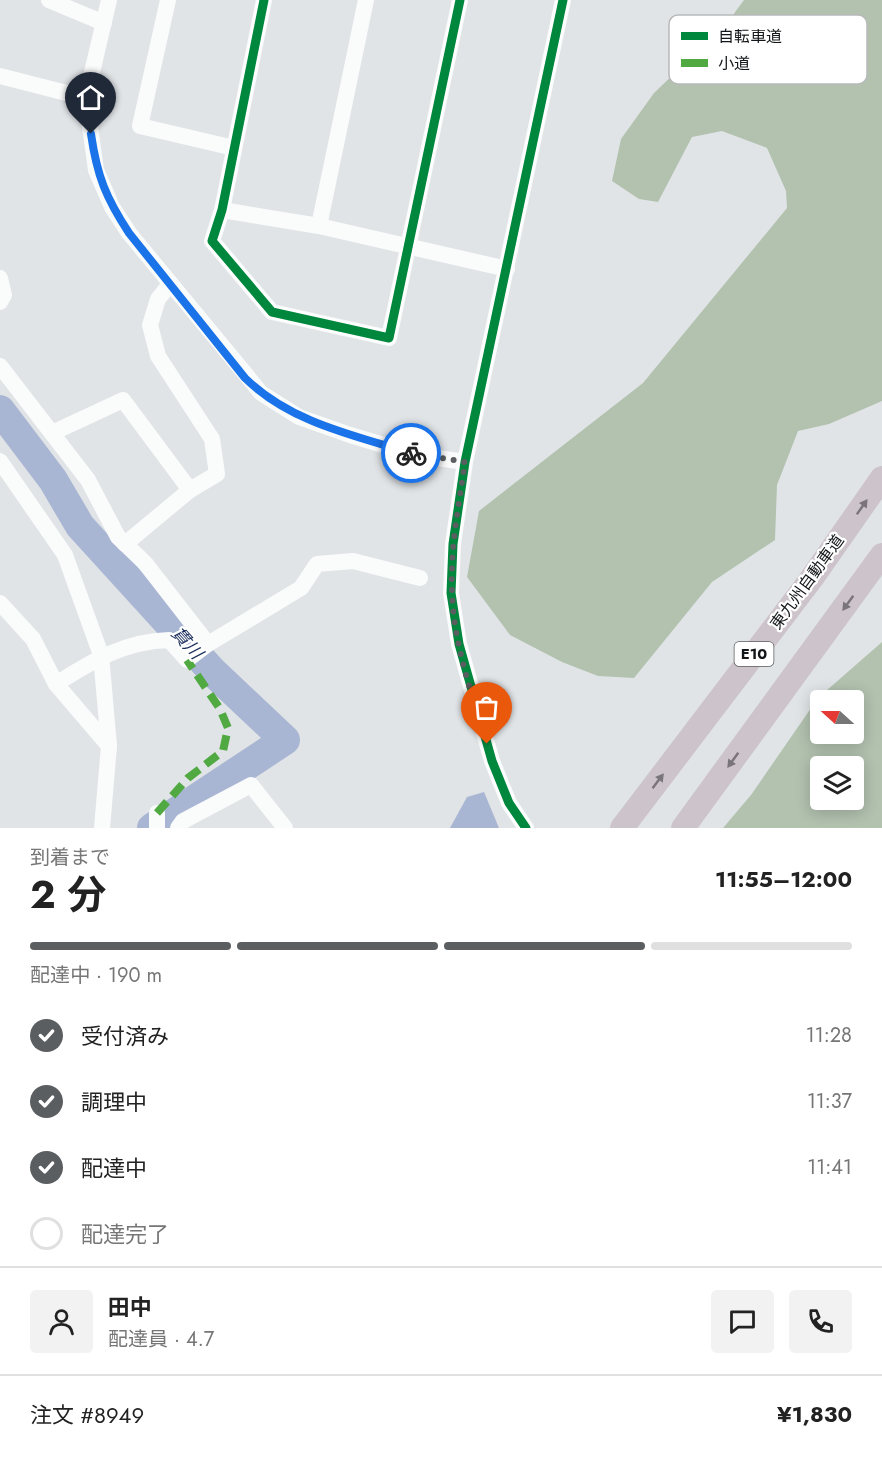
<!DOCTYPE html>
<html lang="ja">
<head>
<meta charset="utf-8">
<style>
  body { margin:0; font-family:Jost,"Noto Sans JP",sans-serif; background:#f2f2f2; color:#222; height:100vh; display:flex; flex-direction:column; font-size:22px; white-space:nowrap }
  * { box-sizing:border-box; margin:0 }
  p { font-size:20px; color:#767676 }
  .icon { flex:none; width:33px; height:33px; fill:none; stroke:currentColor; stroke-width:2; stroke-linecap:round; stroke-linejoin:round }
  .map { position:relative; height:828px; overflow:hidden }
  .side { display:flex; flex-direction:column; background:#fff; flex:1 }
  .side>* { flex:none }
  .needle { width:39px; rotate:291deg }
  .fabs { position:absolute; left:810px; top:690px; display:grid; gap:12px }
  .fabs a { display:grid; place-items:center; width:54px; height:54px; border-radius:6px; background:#fff; box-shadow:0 3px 15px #0003; font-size:30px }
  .pin { position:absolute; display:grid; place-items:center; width:51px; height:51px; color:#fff; margin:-62px -26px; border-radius:50% 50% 50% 0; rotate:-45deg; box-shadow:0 0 6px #0007 }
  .pin .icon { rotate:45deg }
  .courier { position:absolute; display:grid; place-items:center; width:60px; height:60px; margin:-30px; border:4px solid #1a73e8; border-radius:50%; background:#fff; color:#222; box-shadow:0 2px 8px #0007 }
  .headline em { font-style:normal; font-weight:700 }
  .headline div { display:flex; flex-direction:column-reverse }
  .headline { display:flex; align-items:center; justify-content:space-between; height:102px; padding:0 30px }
  h1 { font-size:39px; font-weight:700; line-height:45px }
  .bar { display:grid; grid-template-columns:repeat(4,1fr); gap:9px 6px; align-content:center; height:72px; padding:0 30px }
  .bar i { height:8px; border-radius:4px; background:#e0e0e0 }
  .bar .active { background:#5b5e60 }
  .bar p { grid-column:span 4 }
  .line { display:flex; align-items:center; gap:15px; padding:0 30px; border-top:2px solid #e0e0e0 }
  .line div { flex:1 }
  .round { display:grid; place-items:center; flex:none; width:63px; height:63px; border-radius:6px; background:#f2f2f2 }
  ol { padding:0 30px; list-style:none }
  li { display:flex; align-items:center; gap:18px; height:66px }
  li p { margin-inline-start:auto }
  li .icon { padding:6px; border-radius:50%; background:#5b5e60; color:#fff; stroke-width:4 }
  li:last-child { color:#767676 }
  li i { width:33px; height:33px; border:3px solid #e0e0e0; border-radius:50% }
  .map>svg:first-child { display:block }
  .forest { fill:#b2c2af; fill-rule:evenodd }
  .water { fill:#a9b6d3 }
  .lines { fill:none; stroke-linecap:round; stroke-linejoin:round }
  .river { stroke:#a9b6d3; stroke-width:30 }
  .minor { stroke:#fafbfb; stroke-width:16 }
  .highway { stroke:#cdc3ca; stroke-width:24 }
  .quiet { stroke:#51a942; stroke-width:8; stroke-dasharray:15 8; stroke-linecap:butt }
  .cycleway-casing { stroke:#fff; stroke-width:13 }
  .cycleway { stroke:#00873e; stroke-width:9 }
  .oneway { fill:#79757a }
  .done { stroke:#5b5e60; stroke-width:6; stroke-dasharray:0 10.8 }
  .route { stroke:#1a73e8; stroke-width:8 }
  .labels { text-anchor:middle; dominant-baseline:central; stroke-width:4.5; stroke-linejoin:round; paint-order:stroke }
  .shield { fill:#fff; stroke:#5a5c5d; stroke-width:1.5 }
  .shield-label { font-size:15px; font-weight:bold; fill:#131618 }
  .street-label { font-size:16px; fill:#131618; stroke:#fff }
  .water-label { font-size:18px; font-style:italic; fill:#182c5c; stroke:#fff }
  .key { fill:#fff; stroke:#b8b9ba; stroke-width:1.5 }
  .key-label { font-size:16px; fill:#131618 }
</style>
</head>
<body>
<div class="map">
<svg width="882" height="828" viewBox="0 0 882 828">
  <rect width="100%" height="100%" fill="#e1e4e7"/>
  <g class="forest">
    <path d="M744 0H882V401L829 424 798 431 777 485 775 540 712 582 634 678 598 676 562 662 510 635 467 577 479 511 643 383 787 208 786 191 767 148 722 131 692 137 658 202 639 199 612 181 621 139 654 93 727 23Z"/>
    <path d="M882 642V828H723L751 795 818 698ZM820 700H854V734H820ZM820 766H854V800H820Z"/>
  </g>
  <path class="water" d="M484 792 499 828H450L467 797Z"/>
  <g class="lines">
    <path class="river" d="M0 410 53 480 80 526 213 672 285 740 152 828"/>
    <g class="minor">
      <path d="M49 0 104 23"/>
      <path d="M109 0 86 98 96 170 112 207 129 233 261 393 299 417 350 435 417 455 465 462"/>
      <path d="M168 0 140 126 234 148"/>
      <path d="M264 0 222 210 212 241 272 312 389 338 460 0"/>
      <path d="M0 76 86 98"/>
      <path d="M222 210 319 226 507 269"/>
      <path d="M319 226 366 0"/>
      <path d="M0 278 4 295 0 302"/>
      <path d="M0 366 88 480 118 537 145 563 208 644"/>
      <path d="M52 433 123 400 190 490"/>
      <path d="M0 461 65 555 101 655 109 746"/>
      <path d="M125 544 190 490 217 474 212 439 158 356 150 325 158 299 170 284"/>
      <path d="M0 603 33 639 56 684 109 746 102 828"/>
      <path d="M56 684C92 661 125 641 169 640L187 660 208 644 301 588 317 564 353 561 420 578"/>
      <path d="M157 828V813"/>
      <path d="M178 828 183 821 251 785 285 828"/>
      <path d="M526 828 509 803 492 761 459 644 451 593 453 544 465 462 563 0"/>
    </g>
    <g class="highway">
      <path d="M622 828 812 578 882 478"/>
      <path d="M683 828 882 555"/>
    </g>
    <path class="quiet" d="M157 813 188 778 223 751 228 728 220 709 187 660"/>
    <defs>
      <g id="cycleway">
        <path d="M264 0 222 210 212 241 272 312 389 338 460 0"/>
        <path d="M526 828 509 803 492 761 459 644 451 593 453 544 465 462 563 0"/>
      </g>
    </defs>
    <use href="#cycleway" class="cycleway-casing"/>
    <use href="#cycleway" class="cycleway"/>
  </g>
  <defs><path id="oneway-solid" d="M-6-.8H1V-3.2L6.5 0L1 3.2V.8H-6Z" transform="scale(1.5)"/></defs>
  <g class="oneway">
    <use href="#oneway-solid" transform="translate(862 507) rotate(-55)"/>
    <use href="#oneway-solid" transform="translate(848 603) rotate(126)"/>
    <use href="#oneway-solid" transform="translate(733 760) rotate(126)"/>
    <use href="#oneway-solid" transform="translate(658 781) rotate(-53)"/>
  </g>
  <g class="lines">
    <path class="done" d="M411 453 465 462C459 505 450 548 452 591 453 642 472 695 487 744"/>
    <path class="route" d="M91 134C97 176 106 198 129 233L245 378C290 422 352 435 411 453"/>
  </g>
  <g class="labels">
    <rect class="shield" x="734.5" y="642" width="39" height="24" rx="4.5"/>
    <g class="shield-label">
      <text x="754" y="654">E10</text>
    </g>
    <g class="street-label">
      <text transform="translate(807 582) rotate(-54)">東九州自動車道</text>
    </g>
    <g class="water-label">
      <text transform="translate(187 643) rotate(48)">貫川</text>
    </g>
  </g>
  <rect x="669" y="15" width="198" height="69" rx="9" class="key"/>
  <rect x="681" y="32" width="27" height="8" fill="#00873e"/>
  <rect x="681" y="59" width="27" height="8" fill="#51a942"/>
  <g class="key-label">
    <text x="718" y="42">自転車道</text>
    <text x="718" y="69">小道</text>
  </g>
</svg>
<div class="fabs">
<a><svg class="needle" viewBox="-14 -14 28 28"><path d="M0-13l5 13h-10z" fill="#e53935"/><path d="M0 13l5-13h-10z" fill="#767676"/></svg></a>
<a><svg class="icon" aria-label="layers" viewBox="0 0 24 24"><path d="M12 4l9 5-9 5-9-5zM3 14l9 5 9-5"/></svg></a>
</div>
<div class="pin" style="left:487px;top:744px;background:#ea580c"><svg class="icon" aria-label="bag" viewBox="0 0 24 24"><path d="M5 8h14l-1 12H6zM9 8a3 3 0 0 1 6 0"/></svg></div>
<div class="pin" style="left:91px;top:134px;background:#1f2937"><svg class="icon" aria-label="home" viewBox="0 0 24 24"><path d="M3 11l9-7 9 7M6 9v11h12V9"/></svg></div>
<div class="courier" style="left:411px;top:453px"><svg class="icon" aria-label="bike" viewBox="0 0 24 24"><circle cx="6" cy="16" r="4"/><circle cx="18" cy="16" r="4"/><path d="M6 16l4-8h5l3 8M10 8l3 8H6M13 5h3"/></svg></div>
</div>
<section class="side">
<div class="headline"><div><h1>2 分</h1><p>到着まで</p></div><em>11:55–12:00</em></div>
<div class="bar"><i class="active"></i><i class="active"></i><i class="active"></i><i></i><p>配達中 · 190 m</p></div>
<ol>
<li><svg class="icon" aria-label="check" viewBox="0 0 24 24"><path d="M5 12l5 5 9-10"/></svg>受付済み<p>11:28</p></li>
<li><svg class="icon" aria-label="check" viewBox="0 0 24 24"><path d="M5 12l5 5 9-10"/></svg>調理中<p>11:37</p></li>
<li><svg class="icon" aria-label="check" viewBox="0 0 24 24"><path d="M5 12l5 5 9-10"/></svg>配達中<p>11:41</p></li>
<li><i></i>配達完了</li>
</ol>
<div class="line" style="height:108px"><a class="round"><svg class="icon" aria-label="person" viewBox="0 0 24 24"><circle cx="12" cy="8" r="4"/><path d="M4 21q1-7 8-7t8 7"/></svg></a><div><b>田中</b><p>配達員 · 4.7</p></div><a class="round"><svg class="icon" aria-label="chat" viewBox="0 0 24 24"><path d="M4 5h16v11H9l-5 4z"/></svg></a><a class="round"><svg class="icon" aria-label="phone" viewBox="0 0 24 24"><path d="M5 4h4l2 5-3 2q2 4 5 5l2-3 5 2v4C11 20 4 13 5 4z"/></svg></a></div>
<div class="line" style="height:78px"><div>注文 #8949</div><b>¥1,830</b></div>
</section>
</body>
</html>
